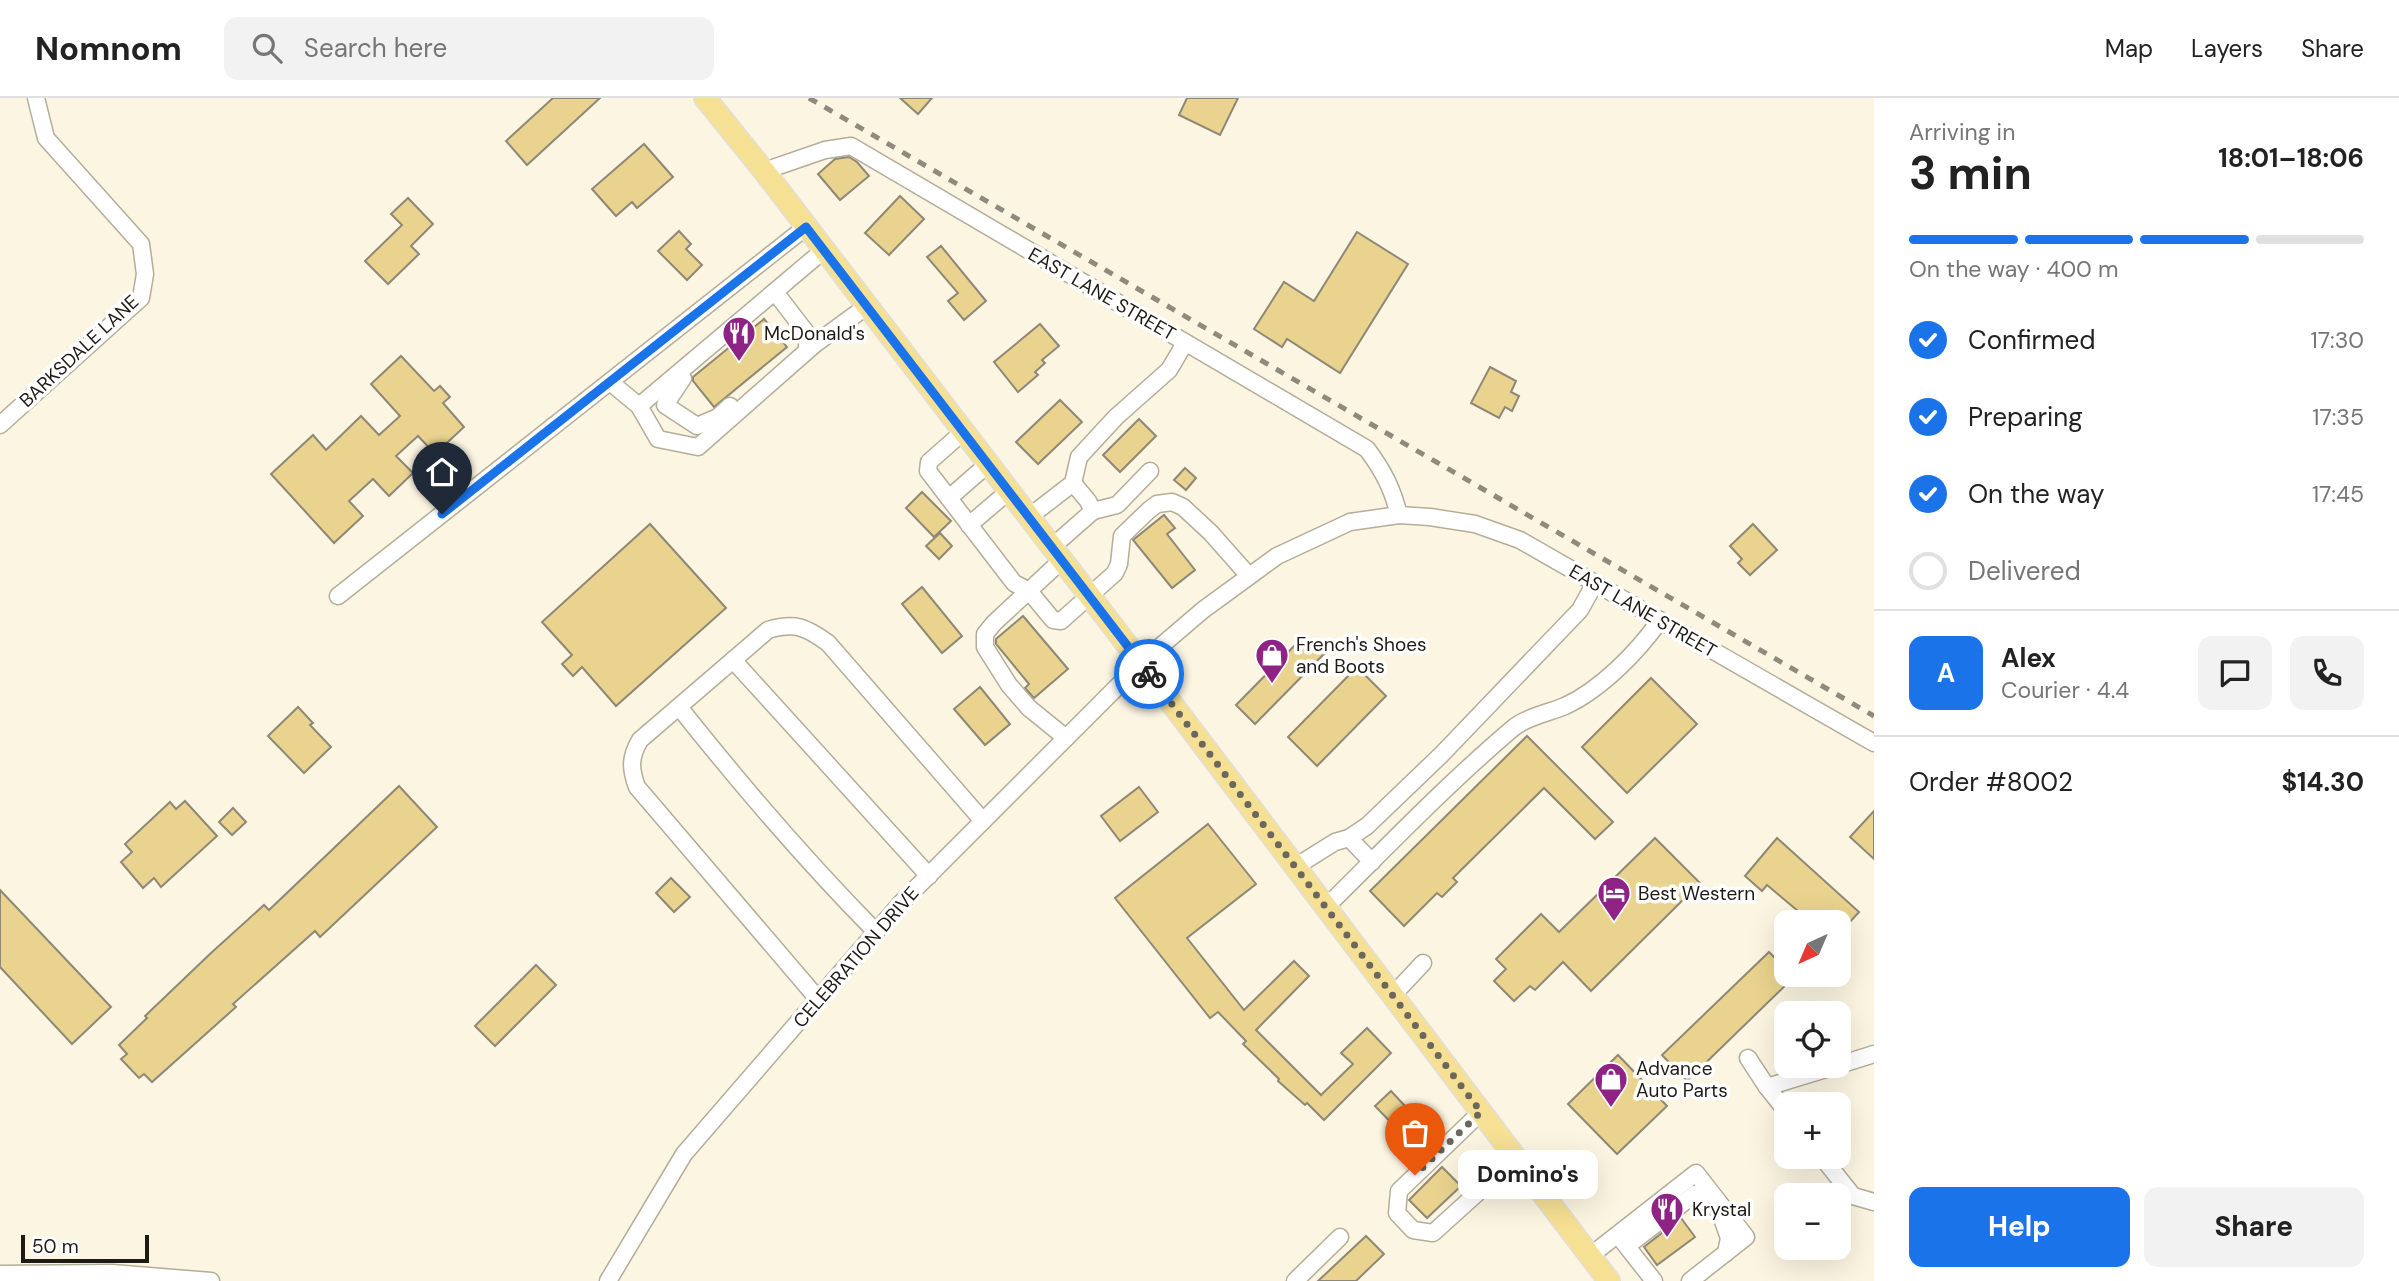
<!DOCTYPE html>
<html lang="en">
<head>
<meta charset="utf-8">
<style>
  body { margin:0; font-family:"DM Sans",sans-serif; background:#f2f2f2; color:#222; height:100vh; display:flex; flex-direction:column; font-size:26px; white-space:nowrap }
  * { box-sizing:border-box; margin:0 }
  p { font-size:23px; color:#767676 }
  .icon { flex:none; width:38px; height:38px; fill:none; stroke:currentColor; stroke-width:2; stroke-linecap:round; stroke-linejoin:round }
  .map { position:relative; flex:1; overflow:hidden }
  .side { display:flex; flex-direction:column; background:#fff; width:525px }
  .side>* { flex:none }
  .needle { width:46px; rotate:224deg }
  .controls { position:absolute; left:1774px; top:812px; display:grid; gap:14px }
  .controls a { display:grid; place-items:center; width:77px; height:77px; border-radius:14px; background:#fff; box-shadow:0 7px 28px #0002; font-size:35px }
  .scale { position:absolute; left:21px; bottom:18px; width:128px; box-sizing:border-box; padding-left:7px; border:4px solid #1e1b14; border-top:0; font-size:19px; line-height:24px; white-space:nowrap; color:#1e1b14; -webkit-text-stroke:5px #fff; paint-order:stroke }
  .pin { position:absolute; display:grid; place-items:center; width:60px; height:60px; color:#fff; margin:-72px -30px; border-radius:50% 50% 50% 0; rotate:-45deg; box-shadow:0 0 7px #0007 }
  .pin .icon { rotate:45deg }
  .courier { position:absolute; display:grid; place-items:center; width:70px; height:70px; margin:-35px; border:5px solid #1a73e8; border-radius:50%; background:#fff; color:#222; box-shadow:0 2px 9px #0007 }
  .bubble { position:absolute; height:49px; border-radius:14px; background:#fff; box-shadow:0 7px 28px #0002; font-size:23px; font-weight:700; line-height:49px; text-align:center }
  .headline em { font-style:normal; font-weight:700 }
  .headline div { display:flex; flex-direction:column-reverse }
  .headline { display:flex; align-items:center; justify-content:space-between; height:119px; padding:0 35px }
  h1 { font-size:46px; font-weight:700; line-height:52px }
  .bar { display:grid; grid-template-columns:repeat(4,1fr); gap:10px 7px; align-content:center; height:84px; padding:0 35px }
  .bar i { height:9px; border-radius:5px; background:#e0e0e0 }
  .bar .on { background:#1a73e8 }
  .bar p { grid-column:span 4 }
  .line { display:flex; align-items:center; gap:18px; padding:0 35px; border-top:2px solid #e0e0e0 }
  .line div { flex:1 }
  .round { display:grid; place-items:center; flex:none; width:74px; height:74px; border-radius:14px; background:#f2f2f2 }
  ol { padding:0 35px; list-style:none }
  li { display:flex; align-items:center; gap:21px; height:77px }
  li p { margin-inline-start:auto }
  li .icon { padding:7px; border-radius:50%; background:#1a73e8; color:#fff; stroke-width:4 }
  li:last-child { color:#767676 }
  li i { width:38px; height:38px; border:4px solid #e0e0e0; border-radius:50% }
  .primary-button { display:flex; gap:14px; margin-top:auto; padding:14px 35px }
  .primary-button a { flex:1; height:80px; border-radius:14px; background:#1a73e8; color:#fff; font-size:28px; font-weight:700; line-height:80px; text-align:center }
  .primary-button a+a { background:#f2f2f2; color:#222 }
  header { display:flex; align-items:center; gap:42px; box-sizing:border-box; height:98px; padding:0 35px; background:#fff; border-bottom:2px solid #e0e0e0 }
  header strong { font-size:33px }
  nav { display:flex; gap:38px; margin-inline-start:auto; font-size:24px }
  .search { width:490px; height:63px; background:#f2f2f2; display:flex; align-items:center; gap:18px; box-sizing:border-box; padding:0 24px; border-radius:14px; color:#767676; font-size:26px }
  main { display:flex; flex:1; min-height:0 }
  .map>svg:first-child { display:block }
  .building { fill:#e9d38e; stroke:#8e8876; stroke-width:2 }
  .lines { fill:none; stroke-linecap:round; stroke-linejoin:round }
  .minor-casing { stroke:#b3ad99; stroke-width:19 }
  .major-casing { stroke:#e0dfde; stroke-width:24 }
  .minor { stroke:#fff; stroke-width:16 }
  .major { stroke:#f6e094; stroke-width:21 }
  .rail { stroke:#8f8a7c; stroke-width:5; stroke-dasharray:9 9; stroke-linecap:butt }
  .done { stroke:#6c675c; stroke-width:7; stroke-dasharray:0 12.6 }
  .route { stroke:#1a73e8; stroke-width:9 }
  .labels { text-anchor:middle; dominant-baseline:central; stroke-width:7; stroke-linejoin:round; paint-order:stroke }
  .street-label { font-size:19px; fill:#1e1b14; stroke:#fff }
  .poi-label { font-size:19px; fill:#1e1b14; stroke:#fff; text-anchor:start }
</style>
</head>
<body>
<header>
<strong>Nomnom</strong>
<div class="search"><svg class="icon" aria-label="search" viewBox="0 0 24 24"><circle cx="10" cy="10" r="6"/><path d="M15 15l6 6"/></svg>Search here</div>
<nav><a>Map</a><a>Layers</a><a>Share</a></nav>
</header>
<main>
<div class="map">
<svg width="1874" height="1183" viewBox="0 0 1874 1183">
  <rect width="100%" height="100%" fill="#fcf5e1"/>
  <g class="building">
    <path d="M553 0H600L527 67 506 43Z"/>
    <path d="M900 0H932L918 16Z"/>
    <path d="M1187 0H1238L1220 37 1179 17Z"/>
    <path d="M644 46 673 79 637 110 632 104 616 118 592 91Z"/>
    <path d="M849 59 857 64 869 78 840 102 818 76 835 61Z"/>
    <path d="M900 98 924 121 889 157 865 135Z"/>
    <path d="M408 100 433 126 411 148 419 156 388 186 365 163 402 127 391 116Z"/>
    <path d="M679 133 691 146 686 151 702 167 687 182 658 153Z"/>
    <path d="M1357 134 1408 166 1340 275 1287 241 1282 249 1254 231 1284 184 1314 203Z"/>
    <path d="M941 148 986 203 964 222 948 203 958 195 927 159Z"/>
    <path d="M764 221 787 249 714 309 693 283V279Z"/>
    <path d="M1040 226 1059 248 1042 262 1045 265 1035 274 1038 277 1018 294 994 264Z"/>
    <path d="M401 258 434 293 440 288 450 299 443 305 464 329 435 356 418 338 396 358 413 375 389 398 373 381 349 403 363 418 334 445 271 376 313 337 326 352 361 318 379 337 400 318 371 286Z"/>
    <path d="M1490 269 1516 283 1511 294 1519 298 1512 313 1505 309 1499 320 1471 305Z"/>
    <path d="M1060 302 1082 324 1038 366 1016 344Z"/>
    <path d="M1139 321 1156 338 1120 374 1103 357Z"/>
    <path d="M1185 370 1196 380 1186 392 1174 382Z"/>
    <path d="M922 394 951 423 934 439 906 410Z"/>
    <path d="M1164 417 1175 430 1167 436 1195 472 1172 490 1133 442Z"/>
    <path d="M650 426 726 510 616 608 582 569 573 578 562 566 572 557 542 524Z"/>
    <path d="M1753 426 1777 452 1750 477 1738 465 1742 461 1730 448Z"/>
    <path d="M940 435 952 448 939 461 926 448Z"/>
    <path d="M922 489 962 538 942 555 902 506Z"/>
    <path d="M1023 518 1068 571 1034 600 1025 590 1029 586 996 546V541Z"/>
    <path d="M1305 537 1324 556 1255 626 1236 607Z"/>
    <path d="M1357 569 1386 598 1317 668 1288 639Z"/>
    <path d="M1651 580 1697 626 1627 695 1582 649Z"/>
    <path d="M980 589 1010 626 985 647 954 611Z"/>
    <path d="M298 609 313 625 310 627 331 649 304 675 268 638Z"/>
    <path d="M1527 638 1613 724 1595 741 1544 690 1453 780 1457 784 1442 799 1437 795 1404 828 1370 793Z"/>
    <path d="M399 688 437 729 320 839 315 833 233 906 236 909 152 984 144 976 139 980 121 961 127 956 119 947 147 920 145 918 211 855 264 807 269 812Z"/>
    <path d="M1139 689 1158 714 1120 743 1101 718Z"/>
    <path d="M185 703 217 738 161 789 154 780 143 790 121 764 132 754 125 746 170 704 176 711Z"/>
    <path d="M233 710 246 724 232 737 219 724Z"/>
    <path d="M1874 713V761L1850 739Z"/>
    <path d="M1208 726 1256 786 1187 840 1244 912 1294 863 1309 878 1256 932 1321 997 1353 966 1341 955 1367 930 1391 955 1324 1022 1307 1005 1305 1007 1278 983 1279 981 1243 946 1246 943 1218 914 1210 920 1115 800Z"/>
    <path d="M1655 740 1700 785 1591 893 1563 864 1535 892 1530 888 1514 903 1494 883 1506 871 1496 861 1541 816 1559 834Z"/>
    <path d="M1777 740 1859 814 1839 836V824H1811L1767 787 1762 793 1745 778Z"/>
    <path d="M671 780 690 799 674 814 656 795Z"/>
    <path d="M0 792 111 909 72 946 0 869Z"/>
    <path d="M1769 854 1787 872V877L1794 879 1687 983 1662 957Z"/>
    <path d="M536 867 556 887 495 948 475 928Z"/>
    <path d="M1618 957 1667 1008 1617 1056 1568 1006Z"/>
    <path d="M1391 993 1419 1023 1403 1037 1375 1008Z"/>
    <path d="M1442 1069 1461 1088 1427 1120 1409 1102Z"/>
    <path d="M1681 1120 1695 1139 1657 1167 1644 1149Z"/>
    <path d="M1366 1138 1384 1156 1356 1183H1318Z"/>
  </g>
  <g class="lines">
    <defs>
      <g id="minor">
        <path d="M764 73 825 52 851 48 1367 351C1384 374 1392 390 1399 417"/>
        <path d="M824 152 639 308 658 341 698 349 815 246 867 208"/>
        <path d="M775 194 815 246 807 247"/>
        <path d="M683 280 665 307 697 328 718 319 730 308"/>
        <path d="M610 284 639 308"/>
        <path d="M0 327 141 200 145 176 141 146 46 40 36 0"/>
        <path d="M963 334 929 364 928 373 1014 485 1029 493 1053 522 1061 523 1115 475 1119 466 1122 438 1149 412 1157 406 1172 404 1183 409 1211 435 1249 478"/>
        <path d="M949 400 988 366"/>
        <path d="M1093 413 1117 407 1150 373"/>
        <path d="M1029 419 1073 385 1079 359 1116 319 1169 272 1185 245"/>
        <path d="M969 427 1009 393"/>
        <path d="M1052 449 1093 413 1088 403 1073 385"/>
        <path d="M1062 462 994 525 985 536V549L1009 587 1029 610 1066 640"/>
        <path d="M338 498 806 129"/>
        <path d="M733 562 929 778"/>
        <path d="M679 609C741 687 806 763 876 834"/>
        <path d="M1349 740 1372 764"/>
        <path d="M1295 769 1335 744 1349 740 1367 728 1442 656 1580 512 1595 485"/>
        <path d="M1326 809C1387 749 1446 687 1512 631 1526 619 1548 615 1565 608 1600 592 1638 554 1660 522"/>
        <path d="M1393 897 1423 865"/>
        <path d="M818 901 637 689C630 670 630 659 640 642L768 532C795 524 806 529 828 545L983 723"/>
        <path d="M1748 960 1767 989"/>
        <path d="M1839 967 1874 956"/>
        <path d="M1481 1014 1399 1093 1397 1115 1413 1132 1433 1135 1516 1060"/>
        <path d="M1787 1014 1767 989 1836 968"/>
        <path d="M1822 1059 1853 1098 1874 1104"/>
        <path d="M1621 1141 1654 1183"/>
        <path d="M1627 1148 1695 1096 1719 1112 1729 1140 1726 1155"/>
        <path d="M1590 1158 1696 1075 1746 1139 1690 1183"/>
        <path d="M0 1176 112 1175 211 1183"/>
        <path d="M608 1183 684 1056 901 805 1141 565 1203 512 1277 458 1350 424 1399 417 1430 419 1475 426 1520 442 1874 645"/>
        <path d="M1295 1183 1340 1139"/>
      </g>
      <path id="major" d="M705 0 764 73 1141 565 1609 1183"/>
    </defs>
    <use href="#minor" class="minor-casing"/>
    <use href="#major" class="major-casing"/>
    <use href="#minor" class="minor"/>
    <use href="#major" class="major"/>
    <path class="rail" d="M809 0 1874 618"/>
  </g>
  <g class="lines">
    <path class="done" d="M1149 576 1481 1014 1415 1077"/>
    <path class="route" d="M442 416 806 129 1149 576"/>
  </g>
  <defs>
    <symbol id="restaurant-pin" viewBox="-11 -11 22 30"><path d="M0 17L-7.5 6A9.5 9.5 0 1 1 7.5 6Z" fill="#8f2285" stroke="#fff"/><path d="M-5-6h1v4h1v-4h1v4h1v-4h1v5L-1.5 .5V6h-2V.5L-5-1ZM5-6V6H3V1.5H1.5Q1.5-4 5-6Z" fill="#fff"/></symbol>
    <symbol id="shop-pin" viewBox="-11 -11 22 30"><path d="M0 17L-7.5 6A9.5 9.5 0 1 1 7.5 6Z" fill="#8f2285" stroke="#fff"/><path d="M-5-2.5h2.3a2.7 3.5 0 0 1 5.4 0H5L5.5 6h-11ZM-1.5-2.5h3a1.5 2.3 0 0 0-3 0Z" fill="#fff"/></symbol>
    <symbol id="hotel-pin" viewBox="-11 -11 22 30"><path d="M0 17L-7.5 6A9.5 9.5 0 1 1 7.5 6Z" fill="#8f2285" stroke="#fff"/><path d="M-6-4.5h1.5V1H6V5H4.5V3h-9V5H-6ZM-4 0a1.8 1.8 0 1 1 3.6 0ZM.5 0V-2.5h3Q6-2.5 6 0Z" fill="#fff"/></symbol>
  </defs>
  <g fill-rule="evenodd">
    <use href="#restaurant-pin" x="720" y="216" width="38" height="52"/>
    <use href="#shop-pin" x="1253" y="538" width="38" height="52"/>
    <use href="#hotel-pin" x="1595" y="776" width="38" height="52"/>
    <use href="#shop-pin" x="1592" y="962" width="38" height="52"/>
    <use href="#restaurant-pin" x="1648" y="1092" width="38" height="52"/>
  </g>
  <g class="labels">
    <g class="street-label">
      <text transform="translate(1102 196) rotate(30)">EAST LANE STREET</text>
      <text transform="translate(79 253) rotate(-43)">BARKSDALE LANE</text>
      <text transform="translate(1643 513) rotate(30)">EAST LANE STREET</text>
      <text transform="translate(856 859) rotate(-49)">CELEBRATION DRIVE</text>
    </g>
    <g class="poi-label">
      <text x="764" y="235">McDonald's</text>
      <text x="1296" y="546">French's Shoes<tspan x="1296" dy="22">and Boots</tspan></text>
      <text x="1638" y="795">Best Western</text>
      <text x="1636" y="970">Advance<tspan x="1636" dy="22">Auto Parts</tspan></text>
      <text x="1692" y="1111">Krystal</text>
    </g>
  </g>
</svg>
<div class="controls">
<a><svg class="needle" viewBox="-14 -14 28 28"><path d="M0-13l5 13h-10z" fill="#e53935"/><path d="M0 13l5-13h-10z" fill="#767676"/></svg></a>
<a><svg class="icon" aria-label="locate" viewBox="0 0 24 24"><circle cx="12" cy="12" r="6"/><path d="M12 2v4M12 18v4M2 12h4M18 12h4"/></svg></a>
<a>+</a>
<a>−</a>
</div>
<div class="scale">50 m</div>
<div class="pin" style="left:1415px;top:1077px;background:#ea580c"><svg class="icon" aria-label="bag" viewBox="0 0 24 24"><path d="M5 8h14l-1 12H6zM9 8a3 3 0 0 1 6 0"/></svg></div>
<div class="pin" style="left:442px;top:416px;background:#1f2937"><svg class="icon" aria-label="home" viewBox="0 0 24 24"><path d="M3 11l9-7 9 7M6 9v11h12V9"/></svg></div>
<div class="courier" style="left:1149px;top:576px"><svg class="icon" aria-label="bike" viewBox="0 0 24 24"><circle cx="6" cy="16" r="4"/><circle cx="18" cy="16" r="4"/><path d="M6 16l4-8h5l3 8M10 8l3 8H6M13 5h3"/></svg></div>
<div class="bubble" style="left:1458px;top:1052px;width:140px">Domino's</div>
</div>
<section class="side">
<div class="headline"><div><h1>3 min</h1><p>Arriving in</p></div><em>18:01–18:06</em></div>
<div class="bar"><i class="on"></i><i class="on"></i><i class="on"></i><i></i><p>On the way · 400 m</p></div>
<ol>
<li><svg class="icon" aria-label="check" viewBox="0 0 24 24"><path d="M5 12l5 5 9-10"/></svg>Confirmed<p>17:30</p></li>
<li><svg class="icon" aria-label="check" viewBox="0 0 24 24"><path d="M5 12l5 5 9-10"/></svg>Preparing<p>17:35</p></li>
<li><svg class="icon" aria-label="check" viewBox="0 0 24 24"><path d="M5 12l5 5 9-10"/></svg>On the way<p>17:45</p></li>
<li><i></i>Delivered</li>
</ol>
<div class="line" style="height:126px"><b class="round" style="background:#1a73e8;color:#fff">A</b><div><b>Alex</b><p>Courier · 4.4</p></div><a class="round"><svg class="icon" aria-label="chat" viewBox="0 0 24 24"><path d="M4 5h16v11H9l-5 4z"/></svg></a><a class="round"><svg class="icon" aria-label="phone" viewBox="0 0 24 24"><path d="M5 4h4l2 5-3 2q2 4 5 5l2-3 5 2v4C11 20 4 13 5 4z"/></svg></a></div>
<div class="line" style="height:91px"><div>Order #8002</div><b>$14.30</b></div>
<div class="primary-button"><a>Help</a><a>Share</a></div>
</section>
</main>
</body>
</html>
